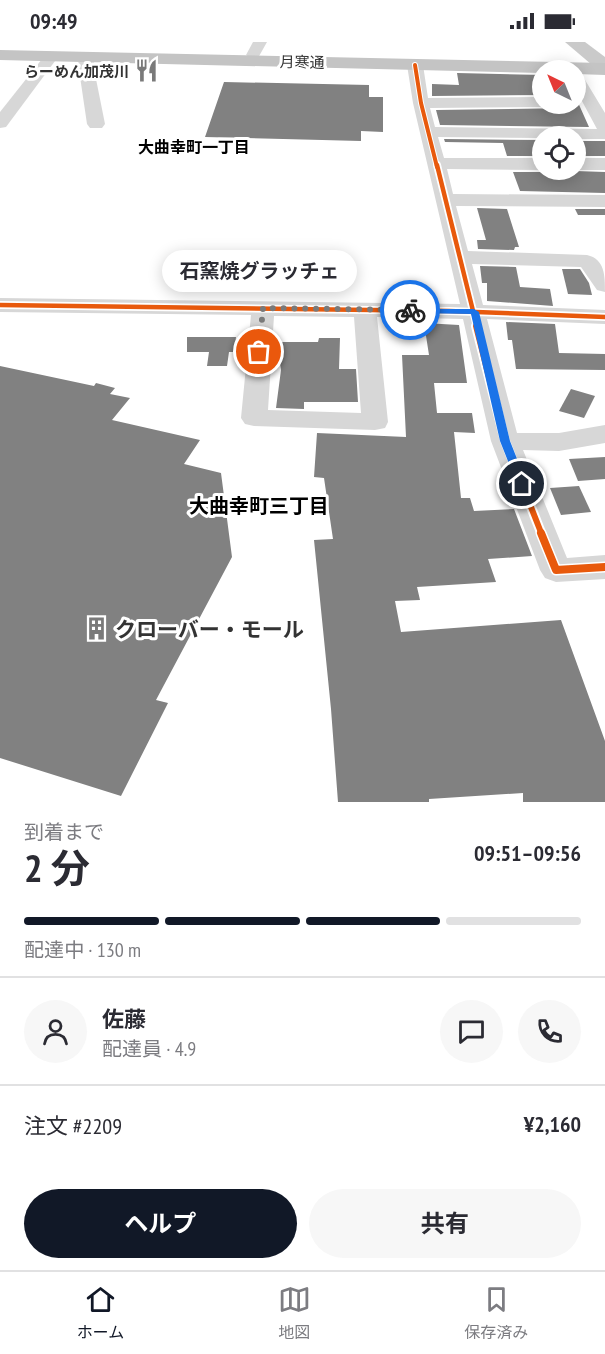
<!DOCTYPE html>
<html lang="ja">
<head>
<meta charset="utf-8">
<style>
  body { margin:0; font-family:"PT Sans Narrow","Noto Sans JP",sans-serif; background:#f7f7f7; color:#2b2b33; height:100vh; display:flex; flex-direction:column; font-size:22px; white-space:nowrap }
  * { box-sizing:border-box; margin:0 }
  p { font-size:20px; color:#7c7c81 }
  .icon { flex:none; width:33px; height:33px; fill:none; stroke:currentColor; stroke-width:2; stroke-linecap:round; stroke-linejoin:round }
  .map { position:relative; height:760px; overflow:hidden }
  .details { display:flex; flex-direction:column; background:#fff; flex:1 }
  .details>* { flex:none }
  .needle { width:39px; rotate:317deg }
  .tools { position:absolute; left:532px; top:18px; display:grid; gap:12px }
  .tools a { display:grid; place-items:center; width:54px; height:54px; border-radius:50%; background:#fff; box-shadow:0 3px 15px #0003; font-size:30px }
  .pin { position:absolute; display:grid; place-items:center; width:51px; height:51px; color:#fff; margin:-26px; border:3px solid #fff; border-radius:50%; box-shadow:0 2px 6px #0007 }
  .courier { position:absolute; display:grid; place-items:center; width:60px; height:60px; margin:-30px; border:4px solid #1a73e8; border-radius:50%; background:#fff; color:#222; box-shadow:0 2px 8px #0007 }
  .bubble { position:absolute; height:42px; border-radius:21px; background:#fff; box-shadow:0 3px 15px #0003; font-size:20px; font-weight:700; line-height:42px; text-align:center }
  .headline em { font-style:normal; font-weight:700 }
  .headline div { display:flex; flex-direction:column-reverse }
  .headline { display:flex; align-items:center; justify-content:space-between; height:102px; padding:0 24px }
  h1 { font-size:39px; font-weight:700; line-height:45px }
  .bar { display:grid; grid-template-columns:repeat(4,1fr); gap:9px 6px; align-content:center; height:72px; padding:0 24px }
  .bar i { height:8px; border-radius:4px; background:#e1e1e2 }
  .bar .active { background:#111827 }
  .bar p { grid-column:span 4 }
  .line { display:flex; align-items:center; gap:15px; padding:0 24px; border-top:2px solid #e1e1e2 }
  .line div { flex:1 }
  .round { display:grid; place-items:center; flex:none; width:63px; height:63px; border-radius:32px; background:#f7f7f7 }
  .cta { display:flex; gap:12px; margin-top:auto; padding:12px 24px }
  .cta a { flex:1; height:69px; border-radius:36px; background:#111827; color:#fff; font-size:24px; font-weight:700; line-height:69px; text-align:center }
  .cta a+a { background:#f7f7f7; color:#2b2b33 }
  .status { display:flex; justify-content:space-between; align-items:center; height:42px; padding:0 30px; background:#fff; direction:ltr }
  .status svg { height:16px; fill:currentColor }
  .dock { display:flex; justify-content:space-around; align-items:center; height:84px; border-top:2px solid #e1e1e2; background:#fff; font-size:16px; color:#7c7c81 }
  .dock a { display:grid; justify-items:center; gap:3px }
  .dock .active { color:#111827 }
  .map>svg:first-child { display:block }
  .building { fill:#818181 }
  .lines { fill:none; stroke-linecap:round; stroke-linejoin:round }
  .minor { fill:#d7d7d7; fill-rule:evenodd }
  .major { fill:#cacaca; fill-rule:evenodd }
  .highway { fill:#c4c4c4; fill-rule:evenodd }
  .cycleway-far3-casing { stroke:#fff; stroke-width:6 }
  .cycleway-far2-casing { stroke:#fff; stroke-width:8 }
  .cycleway-far1-casing { stroke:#fff; stroke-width:10 }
  .cycleway-casing { stroke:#fff; stroke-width:11 }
  .cycleway-far3 { stroke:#e8590c; stroke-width:4 }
  .cycleway-far2 { stroke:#e8590c; stroke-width:4.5 }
  .cycleway-far1 { stroke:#e8590c; stroke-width:6 }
  .cycleway { stroke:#e8590c; stroke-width:8 }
  .route { fill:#1a73e8 }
  .done { stroke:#7a7a7a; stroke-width:6; stroke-dasharray:0 10.8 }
  .labels { text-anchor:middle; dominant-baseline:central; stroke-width:6; stroke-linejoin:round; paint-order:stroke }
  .far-street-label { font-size:15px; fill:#333; stroke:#fff }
  .far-poi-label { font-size:15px; font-weight:bold; fill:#333; stroke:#fff; text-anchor:end }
  .far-neighbourhood-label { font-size:16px; font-weight:bold; fill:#000; stroke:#fff }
  .neighbourhood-label { font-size:20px; font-weight:bold; fill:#000; stroke:#fff }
  .near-poi-label { font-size:21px; font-weight:bold; fill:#333; stroke:#fff; text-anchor:start }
</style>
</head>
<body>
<div class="status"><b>09:49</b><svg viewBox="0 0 49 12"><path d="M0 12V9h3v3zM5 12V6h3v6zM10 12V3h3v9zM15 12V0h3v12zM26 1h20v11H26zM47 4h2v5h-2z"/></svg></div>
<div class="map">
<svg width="605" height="760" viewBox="0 0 605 760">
  <rect width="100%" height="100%" fill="#fff"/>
  <g class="building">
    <path d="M457 31 543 33V53L432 54V42L459 43Z"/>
    <path d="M224 40 369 43V55H383V90L361 89V99L205 95Z"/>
    <path d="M576 56 589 85 440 83 436 68 576 66Z"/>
    <path d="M444 97 543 98V114H507L503 101 445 100Z"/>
    <rect x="576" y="99" width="29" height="15"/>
    <path d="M545 128 605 130V151L520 149 513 130H543Z"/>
    <path d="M477 166 507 167 519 205H515L514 208 478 207 477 198H486Z"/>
    <path d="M575 167H605V173H578Z"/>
    <path d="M480 224 516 225 520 245 550 247 553 264 487 259V241H482Z"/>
    <path d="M562 227H580L589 241 592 253 568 252Z"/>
    <path d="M506 280 555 282 559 311 605 312V328L516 327 512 298H508Z"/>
    <path d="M424 281 459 283 467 341H434L437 371H472L475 391 454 390 461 456H470L474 469 514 467 532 514 488 517 496 540 417 545 420 558 395 559 401 590 561 578 605 699V760H523V751L429 757V760H338L331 667 314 498 333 497 324 436 314 435 317 391 406 395 402 313H429Z"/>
    <path d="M187 295H236L234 310H229L227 324H207L209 310H187Z"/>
    <path d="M319 296H340L339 327H356L358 360H304V367L276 366 281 328 277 300H318Z"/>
    <path d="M0 324 94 344 96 341 115 346 110 352 130 356 112 378 200 398 184 422 221 431 232 515 156 658 168 661 121 754 0 716Z"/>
    <path d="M571 347 595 354 584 376 559 369Z"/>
    <path d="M605 415V437L578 439 569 417Z"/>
    <path d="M579 444 591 470 561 473 550 446Z"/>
  </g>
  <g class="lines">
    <g class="minor">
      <path d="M253 0H267L258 16 253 17 246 13Z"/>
      <path d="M51 11 58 15 6 85 0 86V70L46 12Z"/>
      <path d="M91 11 98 15 93 22 105 82 102 86H90L87 82 78 21 86 12Z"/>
      <path d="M415 18 423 23 428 56 543 55V62H550L543 65 430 66 435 85 597 87 576 48 577 31 582 33 605 71V97H576V94H543V96L438 95 444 116H543V128L447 127 453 152 605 153V165L456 164 468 209 587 213C605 217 605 234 605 250L597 248 581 225 472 222 483 263 605 268V282L487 277 517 391H559L605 383V401L559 409 523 408 567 516 605 513V537L556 540 545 536 540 528 491 399 463 277 377 275 388 380 385 386 375 388 254 384 245 382 241 376 251 273 0 270V256L460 262 413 61 407 23ZM274 274 354 275 361 371 268 368Z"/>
      <rect x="576" y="116" width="29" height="12"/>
    </g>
    <path class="major" d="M565 0H585L605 15V30L598 28Z"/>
    <path class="highway" d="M0 8 605 21V33L576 32V28H543V31L0 18Z"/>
    <defs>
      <path id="cycleway-far3" d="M415 23 421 61 437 125"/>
      <g id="cycleway-far2">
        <path d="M437 123 477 285"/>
        <path d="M0 263 449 269 605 275"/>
      </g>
      <path id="cycleway-far1" d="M476 284 505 399 542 493"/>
      <path id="cycleway" d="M541 491 556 528 605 525"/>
    </defs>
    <use href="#cycleway-far3" class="cycleway-far3-casing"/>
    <use href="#cycleway-far2" class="cycleway-far2-casing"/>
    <use href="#cycleway-far1" class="cycleway-far1-casing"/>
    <use href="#cycleway" class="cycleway-casing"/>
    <use href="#cycleway-far3" class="cycleway-far3"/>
    <use href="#cycleway-far2" class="cycleway-far2"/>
    <use href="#cycleway-far1" class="cycleway-far1"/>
    <use href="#cycleway" class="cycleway"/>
  </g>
  <path class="route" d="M407 267H474L479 270 510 399 527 442 526 445H518L517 442 500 399 471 272 410 271 407 270Z"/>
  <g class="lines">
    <path class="done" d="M259 310 263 266 410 268"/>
  </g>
  <defs>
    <symbol id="restaurant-bare" viewBox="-9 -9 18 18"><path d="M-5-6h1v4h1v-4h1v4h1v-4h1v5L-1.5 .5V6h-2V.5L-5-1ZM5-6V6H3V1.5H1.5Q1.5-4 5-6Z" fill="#7a7a7a" stroke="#fff" stroke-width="2.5" paint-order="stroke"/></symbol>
    <symbol id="building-bare" viewBox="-9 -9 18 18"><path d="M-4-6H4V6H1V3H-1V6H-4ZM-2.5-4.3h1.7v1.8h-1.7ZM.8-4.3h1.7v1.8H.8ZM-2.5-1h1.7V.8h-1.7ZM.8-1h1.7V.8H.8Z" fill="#7a7a7a" stroke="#fff" stroke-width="2.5" paint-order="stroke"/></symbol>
  </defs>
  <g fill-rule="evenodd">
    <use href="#restaurant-bare" x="130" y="12" width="33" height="33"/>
    <use href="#building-bare" x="80" y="570" width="33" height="33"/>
  </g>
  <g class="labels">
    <g class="far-street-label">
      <text transform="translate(302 20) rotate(1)">月寒通</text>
    </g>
    <g class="far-poi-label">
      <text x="129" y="29">らーめん加茂川</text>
    </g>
    <g class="far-neighbourhood-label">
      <text x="194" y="105">大曲幸町一丁目</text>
    </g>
    <g class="neighbourhood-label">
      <text x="259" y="464">大曲幸町三丁目</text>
    </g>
    <g class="near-poi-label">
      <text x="115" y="587">クローバー・モール</text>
    </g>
  </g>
</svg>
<div class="tools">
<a><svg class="needle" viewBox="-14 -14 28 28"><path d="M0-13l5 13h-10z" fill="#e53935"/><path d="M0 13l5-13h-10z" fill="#7c7c81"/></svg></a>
<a><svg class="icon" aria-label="locate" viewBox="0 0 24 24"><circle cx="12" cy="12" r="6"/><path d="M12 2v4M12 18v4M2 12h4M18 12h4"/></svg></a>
</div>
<div class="pin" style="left:259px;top:310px;background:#ea580c"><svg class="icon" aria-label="bag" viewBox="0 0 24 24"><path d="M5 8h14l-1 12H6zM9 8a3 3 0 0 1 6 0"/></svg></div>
<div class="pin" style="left:522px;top:442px;background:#1f2937"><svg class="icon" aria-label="home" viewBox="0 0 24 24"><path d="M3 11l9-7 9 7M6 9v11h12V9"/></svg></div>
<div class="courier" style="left:410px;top:268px"><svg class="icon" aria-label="bike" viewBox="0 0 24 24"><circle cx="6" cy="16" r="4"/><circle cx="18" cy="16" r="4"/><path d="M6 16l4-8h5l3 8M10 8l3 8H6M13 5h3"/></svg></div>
<div class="bubble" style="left:162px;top:208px;width:195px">石窯焼グラッチェ</div>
</div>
<section class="details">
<div class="headline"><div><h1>2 分</h1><p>到着まで</p></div><em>09:51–09:56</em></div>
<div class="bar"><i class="active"></i><i class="active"></i><i class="active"></i><i></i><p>配達中 · 130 m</p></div>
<div class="line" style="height:108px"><a class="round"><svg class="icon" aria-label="person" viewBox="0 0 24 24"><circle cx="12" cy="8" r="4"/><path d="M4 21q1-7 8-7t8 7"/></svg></a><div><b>佐藤</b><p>配達員 · 4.9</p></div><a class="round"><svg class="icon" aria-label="chat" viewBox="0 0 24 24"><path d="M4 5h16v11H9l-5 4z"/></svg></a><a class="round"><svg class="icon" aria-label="phone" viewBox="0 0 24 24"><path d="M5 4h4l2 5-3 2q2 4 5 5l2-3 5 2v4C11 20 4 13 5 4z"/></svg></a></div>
<div class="line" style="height:78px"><div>注文 #2209</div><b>¥2,160</b></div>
<div class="cta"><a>ヘルプ</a><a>共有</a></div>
</section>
<nav class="dock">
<a class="active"><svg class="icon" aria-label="home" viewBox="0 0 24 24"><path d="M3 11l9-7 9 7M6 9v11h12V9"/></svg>ホーム</a>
<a><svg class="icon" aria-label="map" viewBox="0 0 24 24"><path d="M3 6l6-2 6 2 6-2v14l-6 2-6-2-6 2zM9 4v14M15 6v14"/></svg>地図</a>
<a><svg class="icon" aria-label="saved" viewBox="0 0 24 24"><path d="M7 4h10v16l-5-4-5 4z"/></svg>保存済み</a>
</nav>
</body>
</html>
